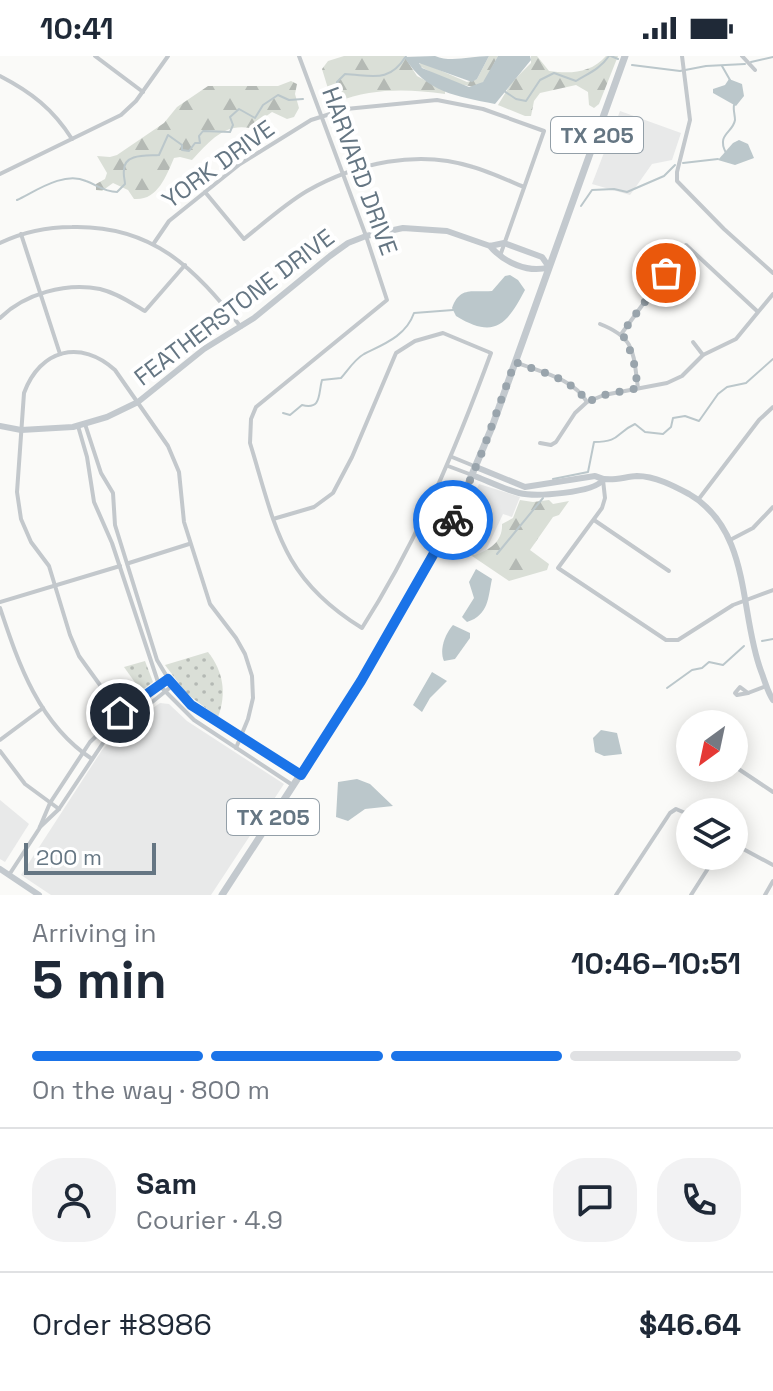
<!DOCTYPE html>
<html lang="en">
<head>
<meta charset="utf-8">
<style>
  body { margin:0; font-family:"Space Grotesk",sans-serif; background:#f2f2f3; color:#1f2937; height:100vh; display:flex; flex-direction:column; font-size:30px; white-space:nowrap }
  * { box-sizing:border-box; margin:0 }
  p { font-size:26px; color:#747a83 }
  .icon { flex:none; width:44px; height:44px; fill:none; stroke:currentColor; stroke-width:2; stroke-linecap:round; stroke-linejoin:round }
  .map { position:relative; height:839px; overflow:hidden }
  .panel { display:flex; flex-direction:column; background:#fff; flex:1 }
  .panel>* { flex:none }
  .needle { width:52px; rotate:213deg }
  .controls { position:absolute; left:676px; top:654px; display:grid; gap:16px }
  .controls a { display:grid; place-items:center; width:72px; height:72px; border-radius:50%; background:#fff; box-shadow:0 4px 20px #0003; font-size:40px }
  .scale { position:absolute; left:24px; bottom:20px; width:132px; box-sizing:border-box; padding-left:8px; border:4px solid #657683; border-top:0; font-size:22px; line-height:28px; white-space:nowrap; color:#657683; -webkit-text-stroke:6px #fff; paint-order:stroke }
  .pin { position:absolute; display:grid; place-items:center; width:68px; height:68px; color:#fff; margin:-34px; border:4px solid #fff; border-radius:50%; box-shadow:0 2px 8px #0007 }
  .courier { position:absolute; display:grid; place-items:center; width:80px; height:80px; margin:-40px; border:6px solid #1a73e8; border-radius:50%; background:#fff; color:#222; box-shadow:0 2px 10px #0007 }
  .head em { font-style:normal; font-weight:600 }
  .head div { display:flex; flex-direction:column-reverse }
  .head { display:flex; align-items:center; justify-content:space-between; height:136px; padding:0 32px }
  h1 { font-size:52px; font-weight:600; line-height:60px }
  .bar { display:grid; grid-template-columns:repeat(4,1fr); gap:12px 8px; align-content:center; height:96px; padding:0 32px }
  .bar i { height:10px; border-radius:6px; background:#e0e1e3 }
  .bar .selected { background:#1a73e8 }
  .bar p { grid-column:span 4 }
  .line { display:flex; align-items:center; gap:20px; padding:0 32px; border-top:2px solid #e0e1e3 }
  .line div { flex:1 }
  .round { display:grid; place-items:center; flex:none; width:84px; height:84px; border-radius:32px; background:#f2f2f3 }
  .status { display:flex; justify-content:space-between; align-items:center; height:56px; padding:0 40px; background:#fff; direction:ltr }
  .status svg { height:22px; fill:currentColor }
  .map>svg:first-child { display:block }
  .built { fill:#e8e9e9 }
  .forest { fill:url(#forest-firs) }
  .park { fill:url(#park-dots) }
  .water { fill:#bbc7cb }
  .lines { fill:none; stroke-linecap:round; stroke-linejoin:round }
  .stream { stroke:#bbc7cb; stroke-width:2 }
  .street { stroke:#c3c8cc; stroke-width:4 }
  .secondary { stroke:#c3c9ce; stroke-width:6 }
  .primary { stroke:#c3c9ce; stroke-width:7 }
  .done { stroke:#99a4ac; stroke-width:8; stroke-dasharray:0 14.4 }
  .route { stroke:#1a73e8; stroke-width:10 }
  .labels { text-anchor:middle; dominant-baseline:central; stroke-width:8; stroke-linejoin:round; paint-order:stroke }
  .shield { fill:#fff; stroke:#939fa8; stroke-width:2 }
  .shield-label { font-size:22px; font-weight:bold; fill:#657683 }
  .street-label { font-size:24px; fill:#657683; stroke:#fff }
</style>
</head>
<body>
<div class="status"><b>10:41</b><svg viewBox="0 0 49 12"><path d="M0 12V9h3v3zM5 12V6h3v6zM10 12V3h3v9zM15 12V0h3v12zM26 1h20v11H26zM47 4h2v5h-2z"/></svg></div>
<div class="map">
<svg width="773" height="839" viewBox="0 0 773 839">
  <defs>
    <pattern id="forest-firs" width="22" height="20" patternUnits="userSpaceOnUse" patternTransform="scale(2)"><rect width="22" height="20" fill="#dadfd7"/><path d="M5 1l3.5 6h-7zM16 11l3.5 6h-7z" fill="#b4b9b4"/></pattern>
    <pattern id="park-dots" width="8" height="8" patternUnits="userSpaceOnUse" patternTransform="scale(2)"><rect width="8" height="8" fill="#dadfd7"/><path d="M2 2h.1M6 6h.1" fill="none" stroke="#b4b9b4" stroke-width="1.8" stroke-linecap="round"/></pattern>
  </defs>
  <rect width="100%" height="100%" fill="#fafaf8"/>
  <g class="built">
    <path d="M620 55 681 77 672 104 652 108 630 139 592 128Z"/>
    <path d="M479 428 520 441 512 461 503 458 482 503 452 484Z"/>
    <path d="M160 647 169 648 187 665 284 728 211 839H51L21 819 102 694 121 674Z"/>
    <path d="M0 744 29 768 5 806 0 803Z"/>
  </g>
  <g class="forest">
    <path d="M344 0H404L417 20 445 35V38C407 33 373 32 337 46L330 39 322 13 328 5Z"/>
    <path d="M489 0H498C493 8 489 22 481 28 469 37 431 16 419 10L421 6 467 26 477 23Z"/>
    <path d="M531 0H537L549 15C571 18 591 17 606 0H618L599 48 594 52 589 49 588 36 576 29 540 37 534 45 531 60H525L498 49 512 26 531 7Z"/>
    <path d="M291 25 297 28 295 38 299 52 294 61 287 63 272 56 250 72C224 67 210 85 192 104L180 101 174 102C166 121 157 145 134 143L128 134 113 127 102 135 96 134V128L105 123 107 117 97 100 110 101 117 99 164 67 177 51 208 30H278Z"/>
    <path d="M520 444 533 446 549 444 553 448 569 445 559 459 553 461 530 494 549 508 547 514 509 525 472 500 453 495 457 486 475 499C490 494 503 485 502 468L513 462Z"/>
  </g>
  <g class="park">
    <path d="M208 596C223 615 227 637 218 661L187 638 165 609Z"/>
    <path d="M145 605 153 626 141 635 124 611Z"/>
  </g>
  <g class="water">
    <path d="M435 0C452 7 470 0 489 0L477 23 472 26 419 7 422 12 469 31 483 26 498 0H530L531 4 495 48C456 40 427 37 404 1Z"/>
    <path d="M729 23 742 28 744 40 736 50 713 37V33L725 29Z"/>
    <path d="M739 84 748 88 754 102 735 109 718 104 733 87Z"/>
    <path d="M510 219 518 224 525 234C507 268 495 284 456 260L452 252C460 229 474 237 492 235L505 220Z"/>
    <path d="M476 513 492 523C488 541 489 559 467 566L462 561 474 542 469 526Z"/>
    <path d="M453 569 470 577V582L455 603 444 605C439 594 445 578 453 569Z"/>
    <path d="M432 616 447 625 430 642 422 656 413 649Z"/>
    <path d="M601 674 617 677 622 698 604 700 595 696 593 682Z"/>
    <path d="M357 723 370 728 393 750 365 753 348 765 336 761 338 726Z"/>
  </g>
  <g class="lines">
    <g class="stream">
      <path d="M611 0 618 3"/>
      <path d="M751 6 773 1"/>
      <path d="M632 9 680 15 706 10 745 8"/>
      <path d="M722 10 730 24"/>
      <path d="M504 35 516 43 526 45 540 24 554 17 576 25C589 17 600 13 609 0"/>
      <path d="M323 36 331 33 336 34 337 26 345 18C371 19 389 28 406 0"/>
      <path d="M726 97C716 78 733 77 735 64 735 59 733 54 734 49"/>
      <path d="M683 107 718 103"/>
      <path d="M17 144C36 135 64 115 86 125 97 129 104 136 117 136L125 128C125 124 123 119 124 114 124 97 148 100 159 99L168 79 182 89V94L189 95 195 87H200L199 80 203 75 230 76 233 69 230 61 239 53 255 62 263 49 278 39 289 44 303 43"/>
      <path d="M581 150 592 134 614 133 627 136 664 120 675 109"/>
      <path d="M283 357 290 359 302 349C322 354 318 338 322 324L341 322C348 314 355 303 364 298 384 288 406 280 414 257L453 254"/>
      <path d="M553 423 588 416 594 386C621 386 615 377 635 368L645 376 663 378 671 371 673 362 685 360 699 365 718 338 727 331 746 327 773 303"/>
      <path d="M497 498 543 442"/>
      <path d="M762 585 773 583"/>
      <path d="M667 632 692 614 702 612 709 606 723 609 744 590"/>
    </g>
    <g class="street">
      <path d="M95 0 143 36"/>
      <path d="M682 0 690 64 677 116V125L724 173 773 217"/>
      <path d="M742 0 755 14"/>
      <path d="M0 20C31 36 53 53 72 83"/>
      <path d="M0 118 121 59 136 45 168 0"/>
      <path d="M205 136 244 183C264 167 285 148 307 135 356 107 418 93 473 111 490 116 507 124 524 131"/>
      <path d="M21 178 60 298"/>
      <path d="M0 187C23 176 47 171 72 171 153 169 194 212 241 271"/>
      <path d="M154 187 169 165 240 108 311 64 346 53 437 44 483 53 544 75 500 200"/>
      <path d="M0 262C24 238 66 226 100 233 117 237 131 247 145 255L185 209"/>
      <path d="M600 268C636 282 633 297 638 332"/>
      <path d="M622 277 686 189 757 255"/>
      <path d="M693 286 703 299"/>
      <path d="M515 306C540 316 573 322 587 346"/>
      <path d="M85 368 101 417 113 437 115 469 157 604 175 634 191 649 299 718"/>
      <path d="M78 370 87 401 94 446 112 487 159 629 194 664 294 730"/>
      <path d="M540 387 551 389 556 386 575 357 587 346 604 339 667 327 682 320 703 299 736 283 773 238"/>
      <path d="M452 401 474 410"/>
      <path d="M448 410 472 419"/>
      <path d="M603 424 605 442 602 452 558 512 666 584H678L733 549 773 534"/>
      <path d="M698 444 759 364 773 351"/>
      <path d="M273 463 314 451 333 437 352 401 396 297 415 285 443 277 491 297C456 392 417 486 362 572 281 522 276 472 250 387L251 363 256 351 387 244 366 180 299 0"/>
      <path d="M594 464 669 515"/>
      <path d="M730 484 753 472 773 451"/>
      <path d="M129 507 189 488"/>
      <path d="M0 546 120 510"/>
      <path d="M0 552C19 609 39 668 92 703"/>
      <path d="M740 631 748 637 737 639 735 637Z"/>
      <path d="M748 637 766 630"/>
      <path d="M126 665 79 600 70 579 49 510 31 486 21 463 17 436 24 337C40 293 81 283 115 314L168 390 179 416 184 466 210 548 236 582 245 598 252 620 253 642 248 663 236 692"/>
      <path d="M0 684 43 652"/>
      <path d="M0 695 25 728 59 753"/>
      <path d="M734 710 773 736"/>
      <path d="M40 771 59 753 105 684 172 630"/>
      <path d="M734 788 773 809"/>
      <path d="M9 819 39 773 50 747 90 686 120 657 168 623"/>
      <path d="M616 839 670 757 676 753 690 759"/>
      <path d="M691 839 716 800"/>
      <path d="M765 839 773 825"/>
    </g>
    <g class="secondary">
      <path d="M0 370 21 374 73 371 107 361 138 346 204 293 254 262 330 200 348 187 366 180 403 172 447 175 490 190 504 187 542 201 549 211C529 218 503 206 490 190"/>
      <path d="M476 411 525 431 595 420C609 427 622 421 637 420 655 420 674 430 689 438 752 475 739 557 761 615 765 625 767 635 773 644"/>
      <path d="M472 419C488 425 503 433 519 437 536 441 593 437 603 424"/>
      <path d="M0 813 39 839"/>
    </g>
    <path class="primary" d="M222 839 361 625 457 454 492 371 625 0"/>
  </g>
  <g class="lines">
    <path class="done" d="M453 464 483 394 515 306C540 316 572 322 587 346L604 339 638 332 633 301 622 277 666 217"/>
    <path class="route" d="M120 657 168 623 191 649 301 719 361 625 453 464"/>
  </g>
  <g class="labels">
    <g class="shield">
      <rect x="551" y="61" width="92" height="36" rx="6"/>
      <rect x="227" y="743" width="92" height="36" rx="6"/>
    </g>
    <g class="shield-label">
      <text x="597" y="79">TX 205</text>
      <text x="273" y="761">TX 205</text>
    </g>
    <g class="street-label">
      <text transform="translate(218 108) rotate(-36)">YORK DRIVE</text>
      <text transform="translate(360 115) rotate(70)">HARVARD DRIVE</text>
      <text transform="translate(234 251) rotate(-37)">FEATHERSTONE DRIVE</text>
    </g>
  </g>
</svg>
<div class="controls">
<a><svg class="needle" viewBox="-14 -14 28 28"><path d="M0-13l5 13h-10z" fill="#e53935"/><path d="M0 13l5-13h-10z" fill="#747a83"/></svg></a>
<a><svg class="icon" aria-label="layers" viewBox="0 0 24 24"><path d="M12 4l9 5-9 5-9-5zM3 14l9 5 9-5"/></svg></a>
</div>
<div class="scale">200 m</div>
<div class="pin" style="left:666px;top:217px;background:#ea580c"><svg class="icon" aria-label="bag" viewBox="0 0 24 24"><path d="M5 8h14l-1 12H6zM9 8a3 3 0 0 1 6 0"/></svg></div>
<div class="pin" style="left:120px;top:657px;background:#1f2937"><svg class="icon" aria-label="home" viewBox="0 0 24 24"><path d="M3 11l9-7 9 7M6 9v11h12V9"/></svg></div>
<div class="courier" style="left:453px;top:464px"><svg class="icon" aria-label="bike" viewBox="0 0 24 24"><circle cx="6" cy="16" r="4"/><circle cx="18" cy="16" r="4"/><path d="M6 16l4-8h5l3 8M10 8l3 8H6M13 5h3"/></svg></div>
</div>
<section class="panel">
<div class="head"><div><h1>5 min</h1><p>Arriving in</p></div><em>10:46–10:51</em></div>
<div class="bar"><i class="selected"></i><i class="selected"></i><i class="selected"></i><i></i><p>On the way · 800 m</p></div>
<div class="line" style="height:144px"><a class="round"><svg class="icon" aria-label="person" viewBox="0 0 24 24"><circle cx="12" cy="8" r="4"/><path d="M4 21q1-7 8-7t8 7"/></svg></a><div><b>Sam</b><p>Courier · 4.9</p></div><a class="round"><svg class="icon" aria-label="chat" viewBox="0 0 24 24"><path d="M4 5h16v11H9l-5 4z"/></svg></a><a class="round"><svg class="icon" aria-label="phone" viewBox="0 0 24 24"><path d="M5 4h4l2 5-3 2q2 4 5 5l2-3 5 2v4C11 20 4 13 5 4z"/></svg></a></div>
<div class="line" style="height:104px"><div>Order #8986</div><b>$46.64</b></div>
</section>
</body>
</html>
